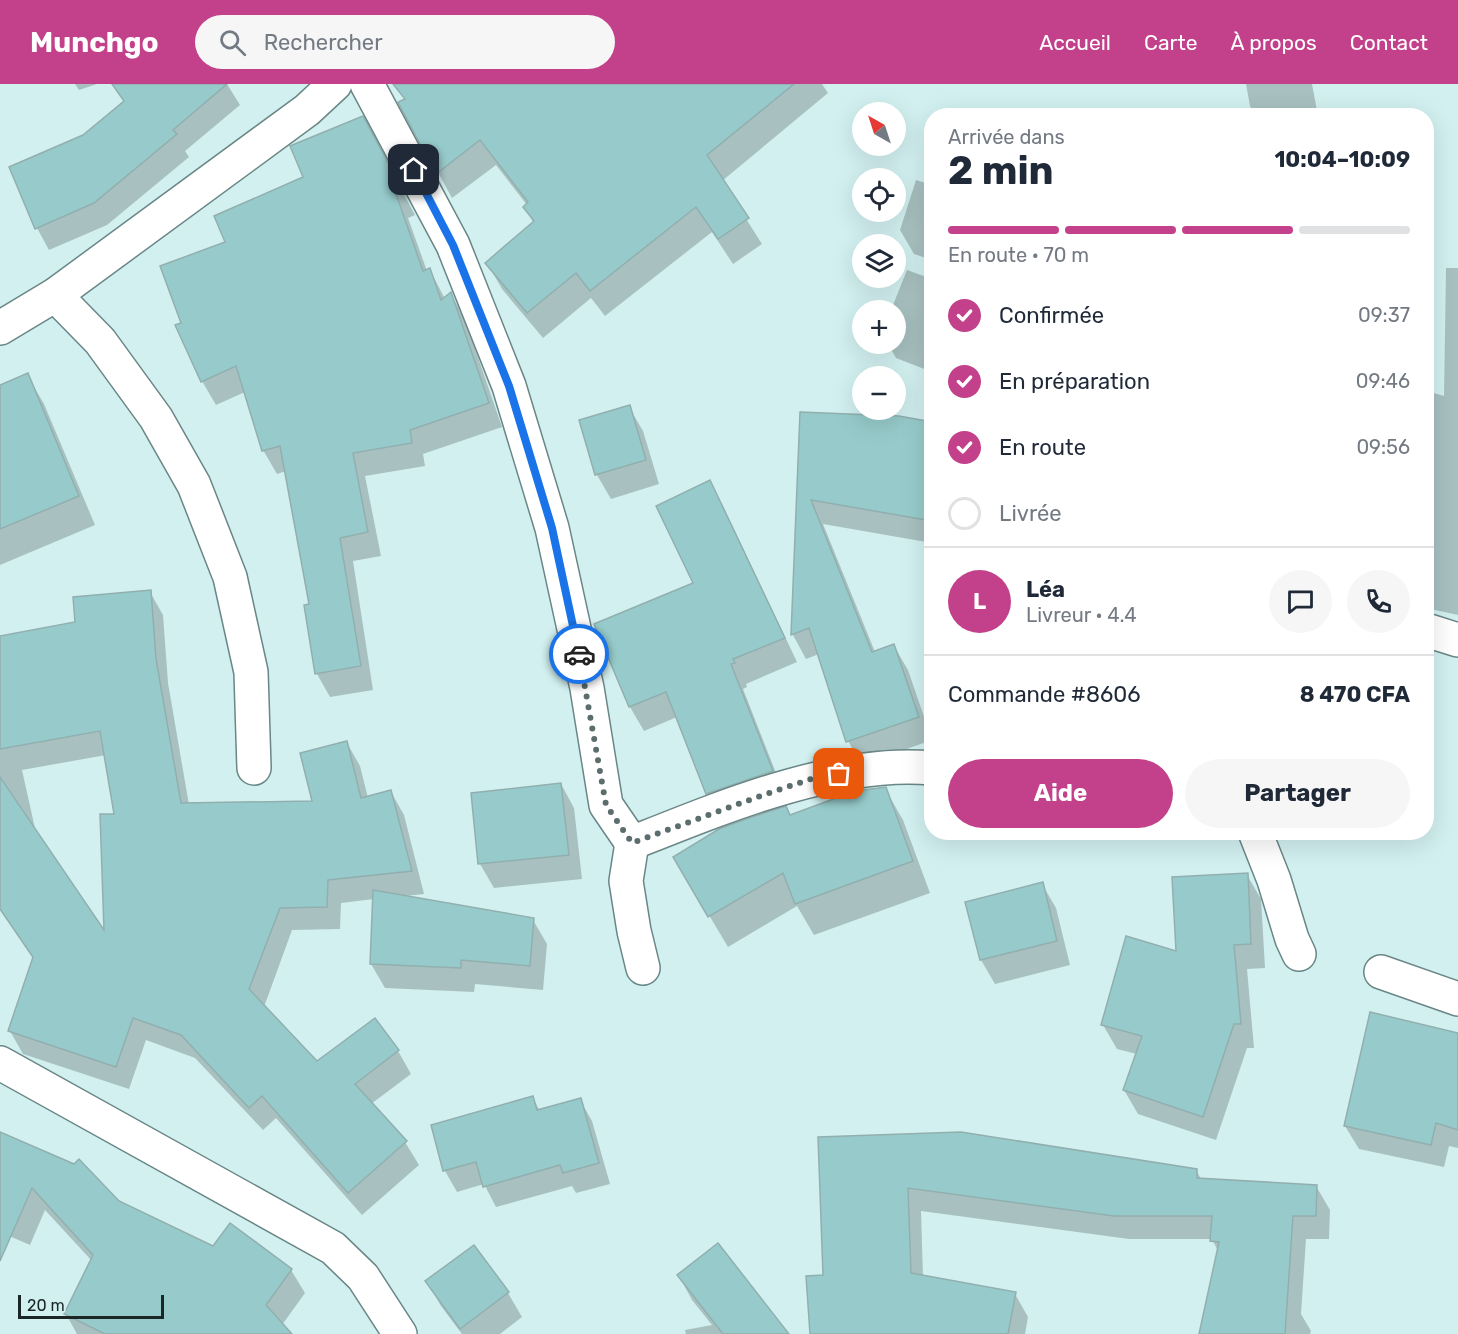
<!DOCTYPE html>
<html lang="fr">
<head>
<meta charset="utf-8">
<style>
  body { margin:0; font-family:Rubik,sans-serif; background:#f6f6f7; color:#1f2937; height:100vh; display:flex; flex-direction:column; font-size:22px; white-space:nowrap }
  * { box-sizing:border-box; margin:0 }
  p { font-size:20px; color:#747a83 }
  .icon { flex:none; width:33px; height:33px; fill:none; stroke:currentColor; stroke-width:2; stroke-linecap:round; stroke-linejoin:round }
  .map { position:relative; flex:1; overflow:hidden }
  .drawer { position:absolute; left:924px; top:24px; width:510px; height:732px; display:flex; flex-direction:column; background:#fff; border-radius:24px; box-shadow:0 6px 24px #0002 }
  .drawer>* { flex:none }
  .needle { width:39px; rotate:321deg }
  .fabs { position:absolute; left:852px; top:18px; display:grid; gap:12px }
  .fabs a { display:grid; place-items:center; width:54px; height:54px; border-radius:50%; background:#fff; box-shadow:0 6px 24px #0002; font-size:30px }
  .scale { position:absolute; left:18px; bottom:15px; width:146px; box-sizing:border-box; padding-left:6px; border:3px solid #1b2626; border-top:0; font-size:16px; line-height:21px; white-space:nowrap; color:#1b2626; -webkit-text-stroke:4px #d2f0f0; paint-order:stroke }
  .pin { position:absolute; display:grid; place-items:center; width:51px; height:51px; color:#fff; margin:-26px; border-radius:12px; box-shadow:0 3px 9px #0006 }
  .courier { position:absolute; display:grid; place-items:center; width:60px; height:60px; margin:-30px; border:4px solid #1a73e8; border-radius:50%; background:#fff; color:#222; box-shadow:0 2px 8px #0007 }
  .overview em { font-style:normal; font-weight:700 }
  .overview div { display:flex; flex-direction:column-reverse }
  .overview { display:flex; align-items:center; justify-content:space-between; height:102px; padding:0 24px }
  h1 { font-size:39px; font-weight:700; line-height:45px }
  .bar { display:grid; grid-template-columns:repeat(4,1fr); gap:9px 6px; align-content:center; height:72px; padding:0 24px }
  .bar i { height:8px; border-radius:4px; background:#e0e1e3 }
  .bar .selected { background:#c3418a }
  .bar p { grid-column:span 4 }
  .line { display:flex; align-items:center; gap:15px; padding:0 24px; border-top:2px solid #e0e1e3 }
  .line div { flex:1 }
  .round { display:grid; place-items:center; flex:none; width:63px; height:63px; border-radius:32px; background:#f6f6f7 }
  ol { padding:0 24px; list-style:none }
  li { display:flex; align-items:center; gap:18px; height:66px }
  li p { margin-inline-start:auto }
  li .icon { padding:6px; border-radius:50%; background:#c3418a; color:#fff; stroke-width:4 }
  li:last-child { color:#747a83 }
  li i { width:33px; height:33px; border:3px solid #e0e1e3; border-radius:50% }
  .primary-button { display:flex; gap:12px; margin-top:auto; padding:12px 24px }
  .primary-button a { flex:1; height:69px; border-radius:36px; background:#c3418a; color:#fff; font-size:24px; font-weight:700; line-height:69px; text-align:center }
  .primary-button a+a { background:#f6f6f7; color:#1f2937 }
  header { display:flex; align-items:center; gap:36px; box-sizing:border-box; height:84px; padding:0 30px; background:#c3418a; color:#fff }
  header strong { font-size:28px }
  nav { display:flex; gap:33px; margin-inline-start:auto; font-size:21px }
  .search { width:420px; height:54px; background:#f6f6f7; display:flex; align-items:center; gap:15px; box-sizing:border-box; padding:0 21px; border-radius:33px; color:#747a83; font-size:22px }
  .map>svg:first-child { display:block }
  .shadow { fill:#0003; fill-rule:evenodd }
  .building { fill:#97cbcb; stroke:#92afaf; stroke-width:1.5 }
  .lines { fill:none; stroke-linecap:round; stroke-linejoin:round }
  .minor-casing { stroke:#6a8686; stroke-width:36 }
  .minor { stroke:#fff; stroke-width:33 }
  .done { stroke:#5b6d6d; stroke-width:6; stroke-dasharray:0 10.8 }
  .route { stroke:#1a73e8; stroke-width:8 }
</style>
</head>
<body>
<header>
<strong>Munchgo</strong>
<div class="search"><svg class="icon" aria-label="search" viewBox="0 0 24 24"><circle cx="10" cy="10" r="6"/><path d="M15 15l6 6"/></svg>Rechercher</div>
<nav><a>Accueil</a><a>Carte</a><a>À propos</a><a>Contact</a></nav>
</header>
<div class="map">
<svg width="1458" height="1250" viewBox="0 0 1458 1250">
  <rect width="100%" height="100%" fill="#d2f0f0"/>
  <g class="shadow">
    <path d="M75 0H97L79 6Z"/>
    <path d="M205 0H227L240 21 185 67 189 73 107 141 49 166 37 144Z"/>
    <path d="M407 0H822L828 9 722 97 762 160 733 180 712 148 605 232 591 214 543 254 502 205 487 179 534 140 525 123 527 121 496 81 452 114 400 19 406 16 399 6Z"/>
    <path d="M1246 0H1312L1318 32H1255L1250 22Z"/>
    <path d="M376 58 415 131 408 134 427 187 430 186 445 215 451 210 464 233 502 343 423 370 425 382 365 392 381 472 353 477 373 606 330 613 317 590 310 522 286 387 277 390 263 366 245 308 216 321 202 297 183 239 227 158 305 93Z"/>
    <path d="M916 96 932 101V176L914 170 900 146Z"/>
    <path d="M1446 184H1458V531L1426 524V318L1430 308 1444 312Z"/>
    <path d="M907 186 932 195V288L896 274 888 260H896V226H891Z"/>
    <path d="M27 291 44 320 95 441 0 481V303Z"/>
    <path d="M629 323 643 347 659 400 611 415 597 391 581 337Z"/>
    <path d="M801 330 932 339V459L823 440 875 568 894 562 908 586 932 656 862 681 848 657 819 570 806 575 793 551Z"/>
    <path d="M709 398 723 422 797 578 746 600 747 603 743 605 785 712 721 734 707 710 677 633 644 647 630 623 596 541 695 499Z"/>
    <path d="M150 508 163 531 168 599 189 721 314 718 347 659 360 682 368 714 391 708 404 731 424 810 405 812 533 836 547 860 543 906 475 900 474 908 385 904 371 880 374 815 341 819 340 845 292 846 264 923 317 979 375 936 398 967 411 990 371 1020 405 1058 419 1081 362 1131 276 1034 263 1046 195 974 146 956 129 1005 23 970 10 947 34 876 0 826V553L77 540ZM106 671 116 731 105 851 36 749 22 686Z"/>
    <path d="M561 700 574 724 582 795 494 804 480 780Z"/>
    <path d="M885 705 903 736 930 809 814 851 797 822 728 863 675 774 790 732Z"/>
    <path d="M1247 791 1261 815 1265 884 1247 885 1254 964H1247L1216 1056 1138 1030 1124 1006 1137 970 1117 965 1103 941 1178 869Z"/>
    <path d="M1042 800 1056 824 1070 881 995 900 981 876Z"/>
    <path d="M1458 952V1064L1449 1062 1444 1083 1359 1065 1345 1042Z"/>
    <path d="M532 1013 540 1027 580 1016 592 1037 610 1100 576 1109 572 1102 496 1123 484 1100 457 1108 445 1087 432 1042Z"/>
    <path d="M0 1049 118 1118 213 1164 291 1186 305 1209 282 1241 290 1250H77L66 1230 92 1177 45 1126 30 1161 0 1148Z"/>
    <path d="M820 1055 1196 1086 1201 1095 1316 1102 1330 1126 1329 1155H1306L1301 1230 1311 1247 1310 1250H1201L1219 1169 1212 1155H1129L921 1127 923 1193 1015 1210 1028 1233 1025 1250H811L824 1193Z"/>
    <path d="M473 1163 508 1209 522 1233 500 1250H462L441 1222 427 1198Z"/>
    <path d="M679 1192 787 1250H686L685 1246 712 1241 692 1216Z"/>
  </g>
  <g class="building">
    <path d="M112 0H227L173 46 177 50 94 119 35 145 9 83 83 51 124 17Z"/>
    <path d="M393 0H794L707 71 749 134 718 155 696 123 590 207 576 189 527 229 485 179 534 137 523 123 528 118 480 56 436 90 398 18 405 15Z"/>
    <path d="M363 32 403 107 396 110 423 187 430 184 441 216 451 208 489 319 410 346 412 359 353 369 368 448 340 454 361 582 315 590 304 521 309 520 280 362 262 367 236 282 201 298 175 241 181 239 160 182 225 158 214 132 303 93 290 62Z"/>
    <path d="M28 289 79 412 0 445V301Z"/>
    <path d="M630 321 646 376 595 391 579 336Z"/>
    <path d="M800 328 899 332 932 338V437L811 416 872 568 894 560 919 633 846 658 809 544 791 551Z"/>
    <path d="M710 396 785 554 733 575 735 579 731 580 773 687 706 710 666 608 629 623 594 540 693 499 656 422Z"/>
    <path d="M151 506 156 575 181 719 312 717 300 669 347 657 361 714 391 706 412 787 328 796 327 823 280 824 249 905 317 977 375 934 399 966 355 1000 407 1057 348 1109 262 1012 249 1024 181 951 133 934 116 983 8 947 33 873 0 825V693L104 846 100 730H114L100 647 0 665V552L75 538 73 513Z"/>
    <path d="M561 699 569 771 478 780 471 709Z"/>
    <path d="M886 703 913 777 795 820 783 789 708 833 673 773 719 745 746 735 786 722 790 731 855 707Z"/>
    <path d="M1248 789 1251 860 1234 861 1241 940H1234L1203 1033 1123 1006 1142 952 1101 941 1126 852 1176 867 1172 793Z"/>
    <path d="M1043 798 1057 857 980 876 965 818Z"/>
    <path d="M373 806 534 834 530 882 461 876V884L370 880Z"/>
    <path d="M1370 928 1458 949V1046L1436 1039 1431 1061 1344 1042Z"/>
    <path d="M533 1012 537 1026 581 1014 599 1079 563 1089 560 1081 483 1103 476 1078 443 1087 431 1041Z"/>
    <path d="M0 1048 74 1080 79 1075 119 1117 213 1162 230 1139 292 1185 266 1221 292 1250H105L64 1230 93 1171 32 1104 0 1177Z"/>
    <path d="M961 1048 1197 1085V1094L1317 1101 1316 1132H1293L1285 1250H1199L1219 1158 1210 1157 1212 1132H1114L908 1104 911 1189 1016 1208 1008 1250H810L806 1192 823 1191 818 1053Z"/>
    <path d="M718 1159 789 1250H723L677 1191Z"/>
    <path d="M474 1161 509 1208 460 1245 425 1197Z"/>
  </g>
  <g class="lines">
    <defs>
      <g id="minor">
        <path d="M367 0 453 161 509 302 552 444 587 604 606 721 632 759C720 724 836 675 932 684"/>
        <path d="M55 211 100 257 156 334 194 401 230 493 251 588 254 684"/>
        <path d="M0 244 55 211 307 26 335 0"/>
        <path d="M1426 546 1458 556"/>
        <path d="M1255 748 1274 796 1292 855 1299 870"/>
        <path d="M632 759 626 797 634 847 643 884"/>
        <path d="M1381 888 1458 915"/>
        <path d="M0 979 333 1164 363 1193 400 1250"/>
      </g>
    </defs>
    <use href="#minor" class="minor-casing"/>
    <use href="#minor" class="minor"/>
  </g>
  <g class="lines">
    <path class="done" d="M579 570 606 721 632 759 763 711 820 692 839 690"/>
    <path class="route" d="M414 86 453 161 509 302 552 444 579 570"/>
  </g>
</svg>
<div class="fabs">
<a><svg class="needle" viewBox="-14 -14 28 28"><path d="M0-13l5 13h-10z" fill="#e53935"/><path d="M0 13l5-13h-10z" fill="#747a83"/></svg></a>
<a><svg class="icon" aria-label="locate" viewBox="0 0 24 24"><circle cx="12" cy="12" r="6"/><path d="M12 2v4M12 18v4M2 12h4M18 12h4"/></svg></a>
<a><svg class="icon" aria-label="layers" viewBox="0 0 24 24"><path d="M12 4l9 5-9 5-9-5zM3 14l9 5 9-5"/></svg></a>
<a>+</a>
<a>−</a>
</div>
<div class="scale">20 m</div>
<div class="pin" style="left:839px;top:690px;background:#ea580c"><svg class="icon" aria-label="bag" viewBox="0 0 24 24"><path d="M5 8h14l-1 12H6zM9 8a3 3 0 0 1 6 0"/></svg></div>
<div class="pin" style="left:414px;top:86px;background:#1f2937"><svg class="icon" aria-label="home" viewBox="0 0 24 24"><path d="M3 11l9-7 9 7M6 9v11h12V9"/></svg></div>
<div class="courier" style="left:579px;top:570px"><svg class="icon" aria-label="car" viewBox="0 0 24 24"><path d="M5 17H2v-5l4-1 3-4h7l3 4 3 1v5h-3M9 17h6M6 11h13"/><circle cx="7" cy="17" r="2"/><circle cx="17" cy="17" r="2"/></svg></div>
<section class="drawer">
<div class="overview"><div><h1>2 min</h1><p>Arrivée dans</p></div><em>10:04–10:09</em></div>
<div class="bar"><i class="selected"></i><i class="selected"></i><i class="selected"></i><i></i><p>En route · 70 m</p></div>
<ol>
<li><svg class="icon" aria-label="check" viewBox="0 0 24 24"><path d="M5 12l5 5 9-10"/></svg>Confirmée<p>09:37</p></li>
<li><svg class="icon" aria-label="check" viewBox="0 0 24 24"><path d="M5 12l5 5 9-10"/></svg>En préparation<p>09:46</p></li>
<li><svg class="icon" aria-label="check" viewBox="0 0 24 24"><path d="M5 12l5 5 9-10"/></svg>En route<p>09:56</p></li>
<li><i></i>Livrée</li>
</ol>
<div class="line" style="height:108px"><b class="round" style="background:#c3418a;color:#fff">L</b><div><b>Léa</b><p>Livreur · 4.4</p></div><a class="round"><svg class="icon" aria-label="chat" viewBox="0 0 24 24"><path d="M4 5h16v11H9l-5 4z"/></svg></a><a class="round"><svg class="icon" aria-label="phone" viewBox="0 0 24 24"><path d="M5 4h4l2 5-3 2q2 4 5 5l2-3 5 2v4C11 20 4 13 5 4z"/></svg></a></div>
<div class="line" style="height:78px"><div>Commande #8606</div><b>8 470 CFA</b></div>
<div class="primary-button"><a>Aide</a><a>Partager</a></div>
</section>
</div>
</body>
</html>
